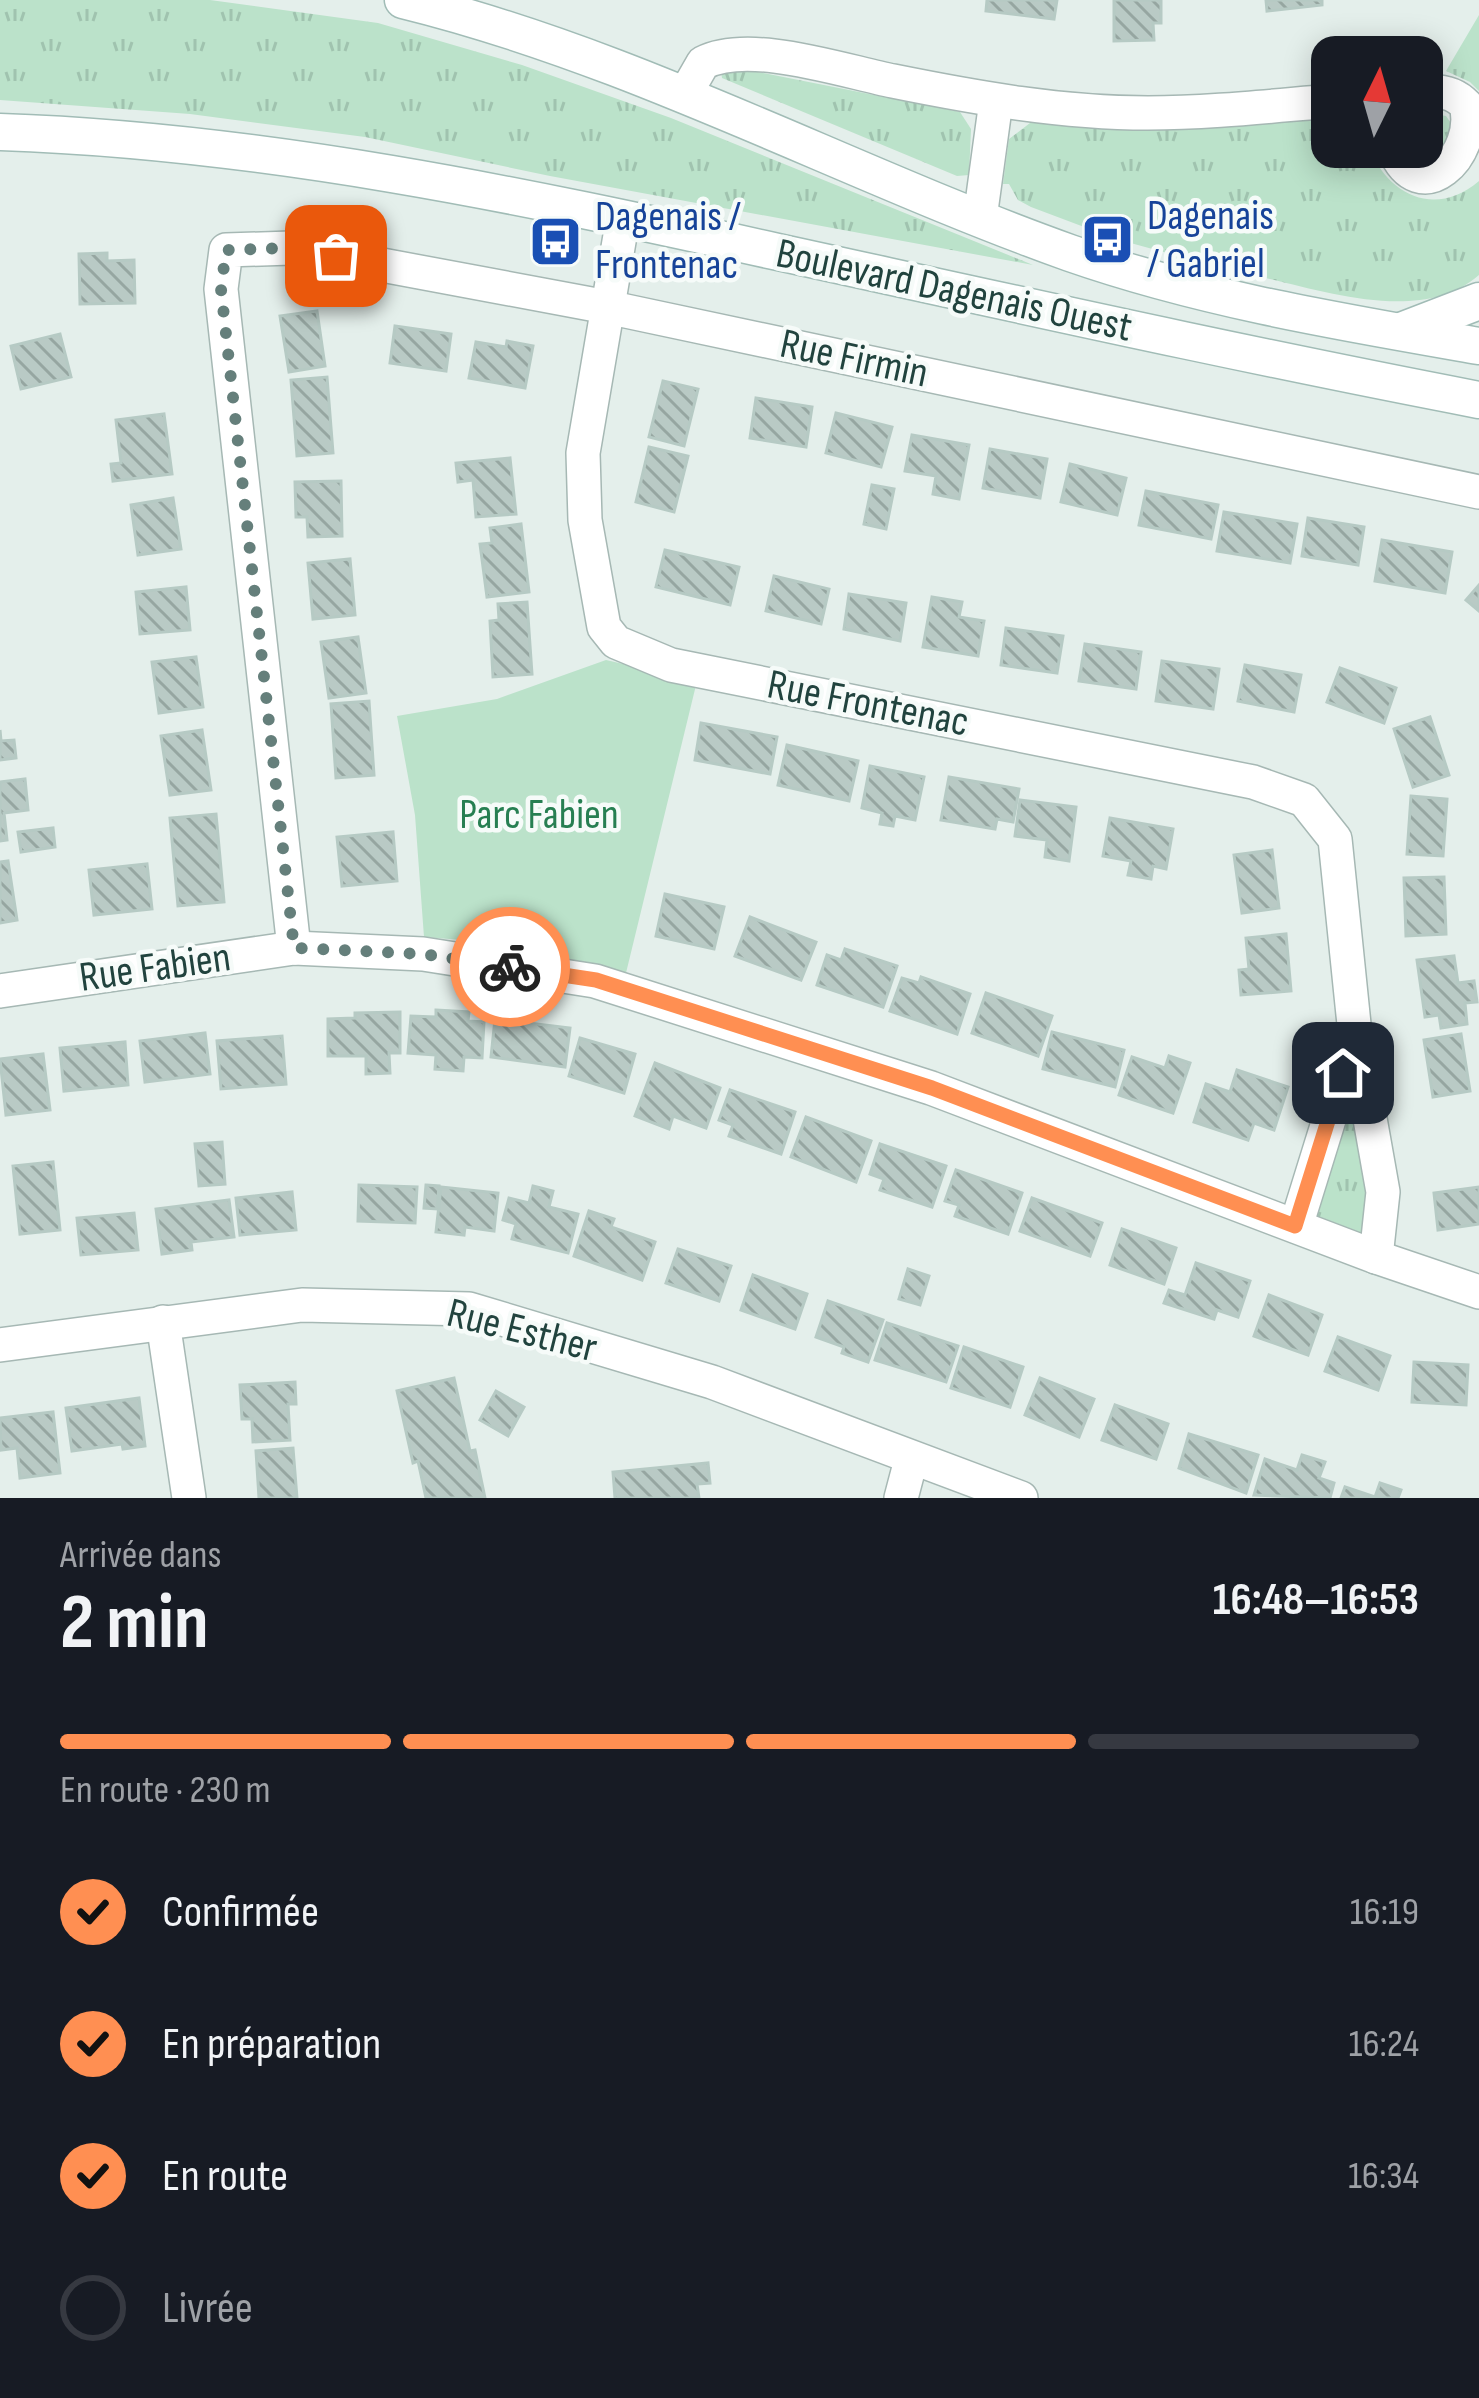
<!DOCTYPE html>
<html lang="fr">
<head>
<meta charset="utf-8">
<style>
  body { margin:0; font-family:"Sofia Sans Condensed",sans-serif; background:#20242c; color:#f1f3f6; height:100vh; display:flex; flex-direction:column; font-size:45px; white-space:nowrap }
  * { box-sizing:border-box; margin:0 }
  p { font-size:39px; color:#9ea1a6 }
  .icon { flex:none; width:66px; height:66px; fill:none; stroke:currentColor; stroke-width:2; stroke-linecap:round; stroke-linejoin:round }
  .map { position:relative; height:1498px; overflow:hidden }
  .drawer { display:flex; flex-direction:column; background:#171b24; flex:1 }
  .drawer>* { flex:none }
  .needle { width:78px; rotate:5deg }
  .buttons { position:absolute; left:1311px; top:36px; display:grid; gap:24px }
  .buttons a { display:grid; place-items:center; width:132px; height:132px; border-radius:24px; background:#171b24; box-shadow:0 6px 30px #0003; font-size:60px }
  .pin { position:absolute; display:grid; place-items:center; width:102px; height:102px; color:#fff; margin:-51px; border-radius:24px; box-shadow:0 6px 18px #0006 }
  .courier { position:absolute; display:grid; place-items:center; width:120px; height:120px; margin:-60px; border:9px solid #ff8f52; border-radius:50%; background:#fff; color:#222; box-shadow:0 3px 15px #0007 }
  .head em { font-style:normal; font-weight:700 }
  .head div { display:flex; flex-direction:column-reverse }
  .head { display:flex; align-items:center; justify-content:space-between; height:204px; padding:0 60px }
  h1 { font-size:78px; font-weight:700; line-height:90px }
  .bar { display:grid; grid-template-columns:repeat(4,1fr); gap:18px 12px; align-content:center; height:144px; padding:0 60px }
  .bar i { height:15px; border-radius:9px; background:#363941 }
  .bar .current { background:#ff8f52 }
  .bar p { grid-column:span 4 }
  ol { padding:0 60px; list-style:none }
  li { display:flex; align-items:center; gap:36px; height:132px }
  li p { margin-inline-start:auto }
  li .icon { padding:12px; border-radius:50%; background:#ff8f52; color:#111; stroke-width:4 }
  li:last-child { color:#9ea1a6 }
  li i { width:66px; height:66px; border:6px solid #363941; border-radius:50% }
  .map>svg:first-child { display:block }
  .grass { fill:url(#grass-tufts) }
  .park { fill:#bbe2ca }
  .building { fill:url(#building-back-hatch); stroke:#b6cac4; stroke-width:3 }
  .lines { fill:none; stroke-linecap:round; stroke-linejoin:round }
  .street-casing { stroke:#a6b8b4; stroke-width:36 }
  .secondary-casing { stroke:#a1bcb6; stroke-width:39 }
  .street { stroke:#fff; stroke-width:33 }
  .secondary { stroke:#fff; stroke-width:36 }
  .done { stroke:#657f7b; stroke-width:12; stroke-dasharray:0 21.6 }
  .route { stroke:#ff8f52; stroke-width:15 }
  .labels { text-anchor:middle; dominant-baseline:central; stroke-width:9; stroke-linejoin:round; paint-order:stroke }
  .transit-label { font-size:42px; fill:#164399; stroke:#f6fbf9; text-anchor:start }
  .street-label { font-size:42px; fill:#21433e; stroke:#f6fbf9 }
  .park-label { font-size:42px; fill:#277f52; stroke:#f6fbf9 }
</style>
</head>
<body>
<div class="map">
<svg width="1479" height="1498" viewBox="0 0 1479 1498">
  <defs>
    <pattern id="grass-tufts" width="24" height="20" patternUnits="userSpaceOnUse" patternTransform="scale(3)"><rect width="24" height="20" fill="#bbe2ca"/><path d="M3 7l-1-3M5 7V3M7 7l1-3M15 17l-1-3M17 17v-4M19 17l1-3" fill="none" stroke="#a0c3af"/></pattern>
    <pattern id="building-back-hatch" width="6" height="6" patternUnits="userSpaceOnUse" patternTransform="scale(3)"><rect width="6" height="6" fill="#b9cac5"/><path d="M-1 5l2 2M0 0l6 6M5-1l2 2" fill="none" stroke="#96a6a1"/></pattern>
  </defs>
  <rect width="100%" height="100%" fill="#e4efeb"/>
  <g class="grass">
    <path d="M0 0H210L378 23 522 65 671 118 1033 265 550 176 365 137 190 114 0 100Z"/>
    <path d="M1479 15V91L1470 82 1446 71Z"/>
    <path d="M743 69 960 112 971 129 969 175 957 176 722 78 721 71Z"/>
    <path d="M1430 113 1446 116 1455 129 1436 156 1416 147H1422V117Z"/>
    <path d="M1332 118V147H1369C1388 196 1436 218 1479 181V275C1418 328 1314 287 1243 273L1246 260 1233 257 1229 270 1116 239 1031 207 1018 200 1009 184H1003L1009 139 1030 123Z"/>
    <path d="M1355 1034 1376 1257 1296 1226Z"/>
  </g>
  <path class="park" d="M606 660 697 681 626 973 487 942 424 937 415 815 397 716 497 699Z"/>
  <g class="building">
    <path d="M987 0H1057L1054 19 986 11Z"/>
    <path d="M1114 0H1161V23H1153L1154 40 1114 41Z"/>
    <path d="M1266 0H1322V5L1267 11Z"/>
    <path d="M107 253V261L134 260 135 303 80 304 79 254Z"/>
    <path d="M317 311 325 366 289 372 280 316Z"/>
    <path d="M395 326 451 334 446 371 390 363Z"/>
    <path d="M60 334 71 377 21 389 11 346Z"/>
    <path d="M507 341 533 346 525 388 469 378 476 342 506 347Z"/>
    <path d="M327 377 333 453 297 456 291 380Z"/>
    <path d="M663 381 698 389 684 446 649 437Z"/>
    <path d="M756 398 812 407 806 447 750 438Z"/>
    <path d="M836 413 892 427 881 467 826 453Z"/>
    <path d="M164 414 172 474 113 481 111 464 121 463 116 420Z"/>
    <path d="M912 435 969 445 959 499 933 494 936 476 905 471Z"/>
    <path d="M649 447 688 456 674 512 636 502Z"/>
    <path d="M990 449 1047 459 1040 498 983 488Z"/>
    <path d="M510 458 516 514 476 517 473 480 458 482 456 463Z"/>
    <path d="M1070 464 1126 478 1117 515 1061 502Z"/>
    <path d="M341 481 342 536 308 537 307 517H296L295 482Z"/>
    <path d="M872 485 894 489 886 529 864 524Z"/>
    <path d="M1146 491 1218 505 1211 539 1139 525Z"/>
    <path d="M173 498 181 549 138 555 131 505Z"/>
    <path d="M1224 512 1297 524 1290 563 1217 551Z"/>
    <path d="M1308 518 1364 527 1358 565 1302 556Z"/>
    <path d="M521 524 529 592 487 597 480 544 492 543 490 528Z"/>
    <path d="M1382 540 1452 552 1445 593 1375 581Z"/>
    <path d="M665 550 739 567 730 605 656 587Z"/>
    <path d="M350 559 355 615 313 619 308 563Z"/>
    <path d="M774 576 829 589 821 624 766 611Z"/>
    <path d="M1479 585V611L1466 600Z"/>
    <path d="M186 587 190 630 140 634 136 592Z"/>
    <path d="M849 594 906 603 900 641 844 629Z"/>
    <path d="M932 597 962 602 959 617 984 621 978 656 923 647Z"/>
    <path d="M527 602 532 674 493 677 490 621 499 620 498 604Z"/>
    <path d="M1006 628 1063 636 1057 673 1001 665Z"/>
    <path d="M358 637 366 693 329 698 321 642Z"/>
    <path d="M1085 644 1141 652 1136 689 1079 681Z"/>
    <path d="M196 657 203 707 159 713 152 662Z"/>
    <path d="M1162 661 1219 669 1213 709 1156 701Z"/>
    <path d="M1245 665 1301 675 1294 712 1238 701Z"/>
    <path d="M1340 668 1396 688 1384 723 1327 702Z"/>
    <path d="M369 701 374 775 336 778 331 704Z"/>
    <path d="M1430 717 1449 775 1413 787 1394 729Z"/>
    <path d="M701 723 777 737 770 774 695 760Z"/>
    <path d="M0 730 1 741 14 740 16 758 0 760Z"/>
    <path d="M202 730 211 790 170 795 161 736Z"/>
    <path d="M787 745 858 761 849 801 778 785Z"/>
    <path d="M870 766 924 777 915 820 895 816 893 826 880 824 882 813 862 808Z"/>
    <path d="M949 777 1019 789 1013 822 997 819 995 829 941 820Z"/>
    <path d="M25 779 28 810 4 813 7 840 0 841V782Z"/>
    <path d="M1411 796 1447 799 1443 856 1407 854Z"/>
    <path d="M1020 800 1076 807 1069 861 1045 857 1047 840 1015 836Z"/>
    <path d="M216 814 224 902 178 906 170 818Z"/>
    <path d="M1110 818 1173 829 1166 869 1153 866 1151 879 1128 875 1131 861 1103 856Z"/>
    <path d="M53 828 55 847 21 852 18 832Z"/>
    <path d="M393 832 397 881 342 886 337 837Z"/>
    <path d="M1272 850 1279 908 1242 913 1234 855Z"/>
    <path d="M8 861 17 920 0 923V862Z"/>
    <path d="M147 864 152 909 94 915 89 870Z"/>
    <path d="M1444 877 1446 934 1406 936 1404 878Z"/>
    <path d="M665 894 724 907 714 949 656 936Z"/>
    <path d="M750 917 816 942 801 980 735 956Z"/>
    <path d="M1286 934 1291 991 1241 995 1239 970 1249 969 1246 938Z"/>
    <path d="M845 949 897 966 883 1007 817 985 827 955 841 960Z"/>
    <path d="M1454 956 1458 983 1474 981 1477 1002 1465 1003 1467 1024 1441 1028 1439 1015 1425 1017 1417 960Z"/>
    <path d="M921 977 970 994 957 1034 890 1011 902 978 919 983Z"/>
    <path d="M986 993 1052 1016 1038 1056 972 1033Z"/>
    <path d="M436 1010 469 1012 468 1021 484 1022 482 1058 464 1057 463 1071 435 1069 436 1055 408 1053 411 1016 436 1017Z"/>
    <path d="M400 1012V1053H389L390 1073 366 1074V1056H328V1019L355 1018V1013Z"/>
    <path d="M495 1019 570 1028 565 1067 491 1057Z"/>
    <path d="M1052 1032 1124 1050 1115 1087 1043 1069Z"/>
    <path d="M205 1033 210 1074 145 1082 140 1041Z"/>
    <path d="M1461 1034 1470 1091 1433 1097 1424 1040Z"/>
    <path d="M282 1036 286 1084 221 1089 217 1041Z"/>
    <path d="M580 1038 635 1054 624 1093 569 1076Z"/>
    <path d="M125 1042 128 1085 64 1091 60 1048Z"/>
    <path d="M43 1054 50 1110 6 1115 0 1059Z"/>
    <path d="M1169 1056 1190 1063 1173 1113 1119 1095 1132 1057 1165 1068Z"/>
    <path d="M655 1063 720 1088 706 1128 673 1116 669 1129 635 1116Z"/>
    <path d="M1237 1070 1288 1087 1274 1130 1254 1123 1248 1140 1194 1122 1206 1084 1230 1092Z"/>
    <path d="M730 1090 795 1112 781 1154 729 1136 733 1125 719 1120Z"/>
    <path d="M806 1117 871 1141 856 1182 791 1157Z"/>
    <path d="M222 1142 225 1184 199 1186 195 1144Z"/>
    <path d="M880 1144 946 1166 932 1207 880 1190 884 1179 870 1174Z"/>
    <path d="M53 1162 60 1230 20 1234 13 1166Z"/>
    <path d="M956 1170 1022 1193 1008 1234 955 1216 959 1205 945 1201Z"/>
    <path d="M359 1185 417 1187 415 1223 358 1221Z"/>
    <path d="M426 1185 439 1186 437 1209 424 1208Z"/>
    <path d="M533 1186 553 1191 549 1207 578 1214 568 1253 512 1239 516 1224 503 1220 509 1198 529 1203Z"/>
    <path d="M441 1187 498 1193 494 1231 465 1227 464 1235 436 1232Z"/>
    <path d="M1479 1187V1224L1438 1230 1434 1193Z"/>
    <path d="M292 1192 296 1230 240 1235 236 1198Z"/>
    <path d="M1032 1198 1102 1223 1090 1256 1020 1231Z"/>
    <path d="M229 1200 234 1237 191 1242 192 1250 162 1254 156 1209Z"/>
    <path d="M589 1211 614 1219 611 1227 655 1242 642 1280 574 1256Z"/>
    <path d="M134 1213 138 1250 81 1255 77 1218Z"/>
    <path d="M1122 1229 1176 1248 1164 1284 1110 1265Z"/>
    <path d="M678 1249 731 1266 719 1301 666 1283Z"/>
    <path d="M1196 1263 1250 1281 1238 1317 1217 1310 1214 1319 1164 1303 1169 1290 1185 1295Z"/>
    <path d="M908 1269 929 1276 920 1305 899 1299Z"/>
    <path d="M753 1275 807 1294 795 1329 741 1310Z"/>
    <path d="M1269 1295 1322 1315 1308 1355 1254 1336Z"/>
    <path d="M828 1301 883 1320 868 1362 842 1353 844 1347 816 1337Z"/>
    <path d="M887 1323 958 1346 946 1382 875 1360Z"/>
    <path d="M1338 1337 1390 1356 1378 1390 1325 1371Z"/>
    <path d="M964 1347 1023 1367 1010 1407 951 1388Z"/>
    <path d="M1414 1362 1468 1365 1466 1405 1412 1402Z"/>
    <path d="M454 1378 470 1451 475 1450 485 1498H426L418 1461 413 1463 397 1391Z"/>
    <path d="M1040 1378 1094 1399 1079 1437 1025 1415Z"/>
    <path d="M295 1382 296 1404H288L290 1440 253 1442 252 1419H242L240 1385Z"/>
    <path d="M496 1391 524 1407 508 1436 480 1420Z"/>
    <path d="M139 1398 145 1446 123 1449 122 1444 72 1451 66 1408Z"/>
    <path d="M1115 1405 1168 1424 1156 1459 1102 1440Z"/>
    <path d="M53 1412 60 1473 20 1478 17 1448 1 1450 0 1418Z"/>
    <path d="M1189 1434 1258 1455 1246 1493 1179 1468Z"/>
    <path d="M293 1448 297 1498H259L256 1451Z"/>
    <path d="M1302 1455 1325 1462 1319 1478 1334 1483 1330 1498 1254 1495 1265 1459 1297 1470Z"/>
    <path d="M708 1463 710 1483 697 1484 699 1498H615L613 1472Z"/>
    <path d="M1380 1483 1401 1490 1398 1498H1341L1345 1487 1375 1497Z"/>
  </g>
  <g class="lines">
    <defs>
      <g id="street">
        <path d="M684 96 703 63C749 39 843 71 893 81 977 98 1062 113 1148 113 1209 113 1271 106 1332 101"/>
        <path d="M1393 147C1419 214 1479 154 1466 105 1454 92 1439 90 1422 92"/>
        <path d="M623 218 583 453 585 520 604 627 616 642 671 665 1253 782 1304 800 1335 839 1355 1034 1383 1192 1376 1257"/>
        <path d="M980 218 996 101"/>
        <path d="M294 948 221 289 226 250 291 248 607 307 1479 492"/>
        <path d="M0 991 294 948 423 954 595 981 931 1088 1376 1257 1479 1292"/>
        <path d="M1296 1226 1353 1042"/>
        <path d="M163 1322 189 1498"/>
        <path d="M0 1345 302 1305 469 1309 712 1382 1021 1498"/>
        <path d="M901 1498 911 1460"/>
      </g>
      <g id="secondary">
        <path d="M403 0C635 57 846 173 1070 253 1202 299 1341 322 1479 346"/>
        <path d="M0 132C265 141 520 195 778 252 1012 303 1244 355 1479 400"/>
        <path d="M1401 331 1479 301"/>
      </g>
    </defs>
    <use href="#street" class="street-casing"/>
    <use href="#secondary" class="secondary-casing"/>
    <use href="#street" class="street"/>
    <use href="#secondary" class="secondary"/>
  </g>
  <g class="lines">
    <path class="done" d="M336 256 291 248 226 250 221 289 294 948 423 954 510 967"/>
    <path class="route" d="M510 967 596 980 932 1088 1295 1226 1343 1073"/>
  </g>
  <defs>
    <symbol id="bus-square" viewBox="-11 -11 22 22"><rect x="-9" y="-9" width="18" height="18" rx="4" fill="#1a4fb4" stroke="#f6fbf9"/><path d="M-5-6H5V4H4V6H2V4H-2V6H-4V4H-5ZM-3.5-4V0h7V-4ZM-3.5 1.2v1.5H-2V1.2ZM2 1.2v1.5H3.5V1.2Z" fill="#fff"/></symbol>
  </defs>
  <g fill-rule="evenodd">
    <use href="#bus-square" x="1078" y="210" width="59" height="59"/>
    <use href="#bus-square" x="526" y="212" width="59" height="59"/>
  </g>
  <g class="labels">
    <g class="transit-label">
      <text x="1147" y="216">Dagenais<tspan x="1147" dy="48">/ Gabriel</tspan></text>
      <text x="595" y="217">Dagenais /<tspan x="595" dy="48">Frontenac</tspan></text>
    </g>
    <g class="street-label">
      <text transform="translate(954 291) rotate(12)">Boulevard Dagenais Ouest</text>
      <text transform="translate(854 359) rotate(12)">Rue Firmin</text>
      <text transform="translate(868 704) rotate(11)">Rue Frontenac</text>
      <text transform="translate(155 968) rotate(-8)">Rue Fabien</text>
      <text transform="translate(522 1331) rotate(14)">Rue Esther</text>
    </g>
    <g class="park-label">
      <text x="539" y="815">Parc Fabien</text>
    </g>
  </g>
</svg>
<div class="buttons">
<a><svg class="needle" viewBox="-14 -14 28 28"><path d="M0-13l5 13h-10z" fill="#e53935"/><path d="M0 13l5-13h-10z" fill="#9ea1a6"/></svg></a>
</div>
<div class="pin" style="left:336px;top:256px;background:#ea580c"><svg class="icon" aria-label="bag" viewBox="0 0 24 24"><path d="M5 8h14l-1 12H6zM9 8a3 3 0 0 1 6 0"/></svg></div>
<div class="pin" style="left:1343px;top:1073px;background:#1f2937"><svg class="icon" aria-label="home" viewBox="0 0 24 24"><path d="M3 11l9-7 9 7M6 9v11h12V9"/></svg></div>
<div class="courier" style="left:510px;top:967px"><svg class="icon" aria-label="bike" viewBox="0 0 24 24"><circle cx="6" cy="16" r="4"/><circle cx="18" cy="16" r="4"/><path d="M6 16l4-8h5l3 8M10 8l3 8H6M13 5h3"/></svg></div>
</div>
<section class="drawer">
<div class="head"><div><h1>2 min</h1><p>Arrivée dans</p></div><em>16:48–16:53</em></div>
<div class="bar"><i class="current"></i><i class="current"></i><i class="current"></i><i></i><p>En route · 230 m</p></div>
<ol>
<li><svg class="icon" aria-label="check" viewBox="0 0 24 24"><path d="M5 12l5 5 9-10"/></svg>Confirmée<p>16:19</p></li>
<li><svg class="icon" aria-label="check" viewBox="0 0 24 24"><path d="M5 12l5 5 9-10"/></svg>En préparation<p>16:24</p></li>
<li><svg class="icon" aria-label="check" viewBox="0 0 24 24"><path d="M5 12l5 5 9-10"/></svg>En route<p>16:34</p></li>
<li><i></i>Livrée</li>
</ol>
</section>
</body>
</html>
